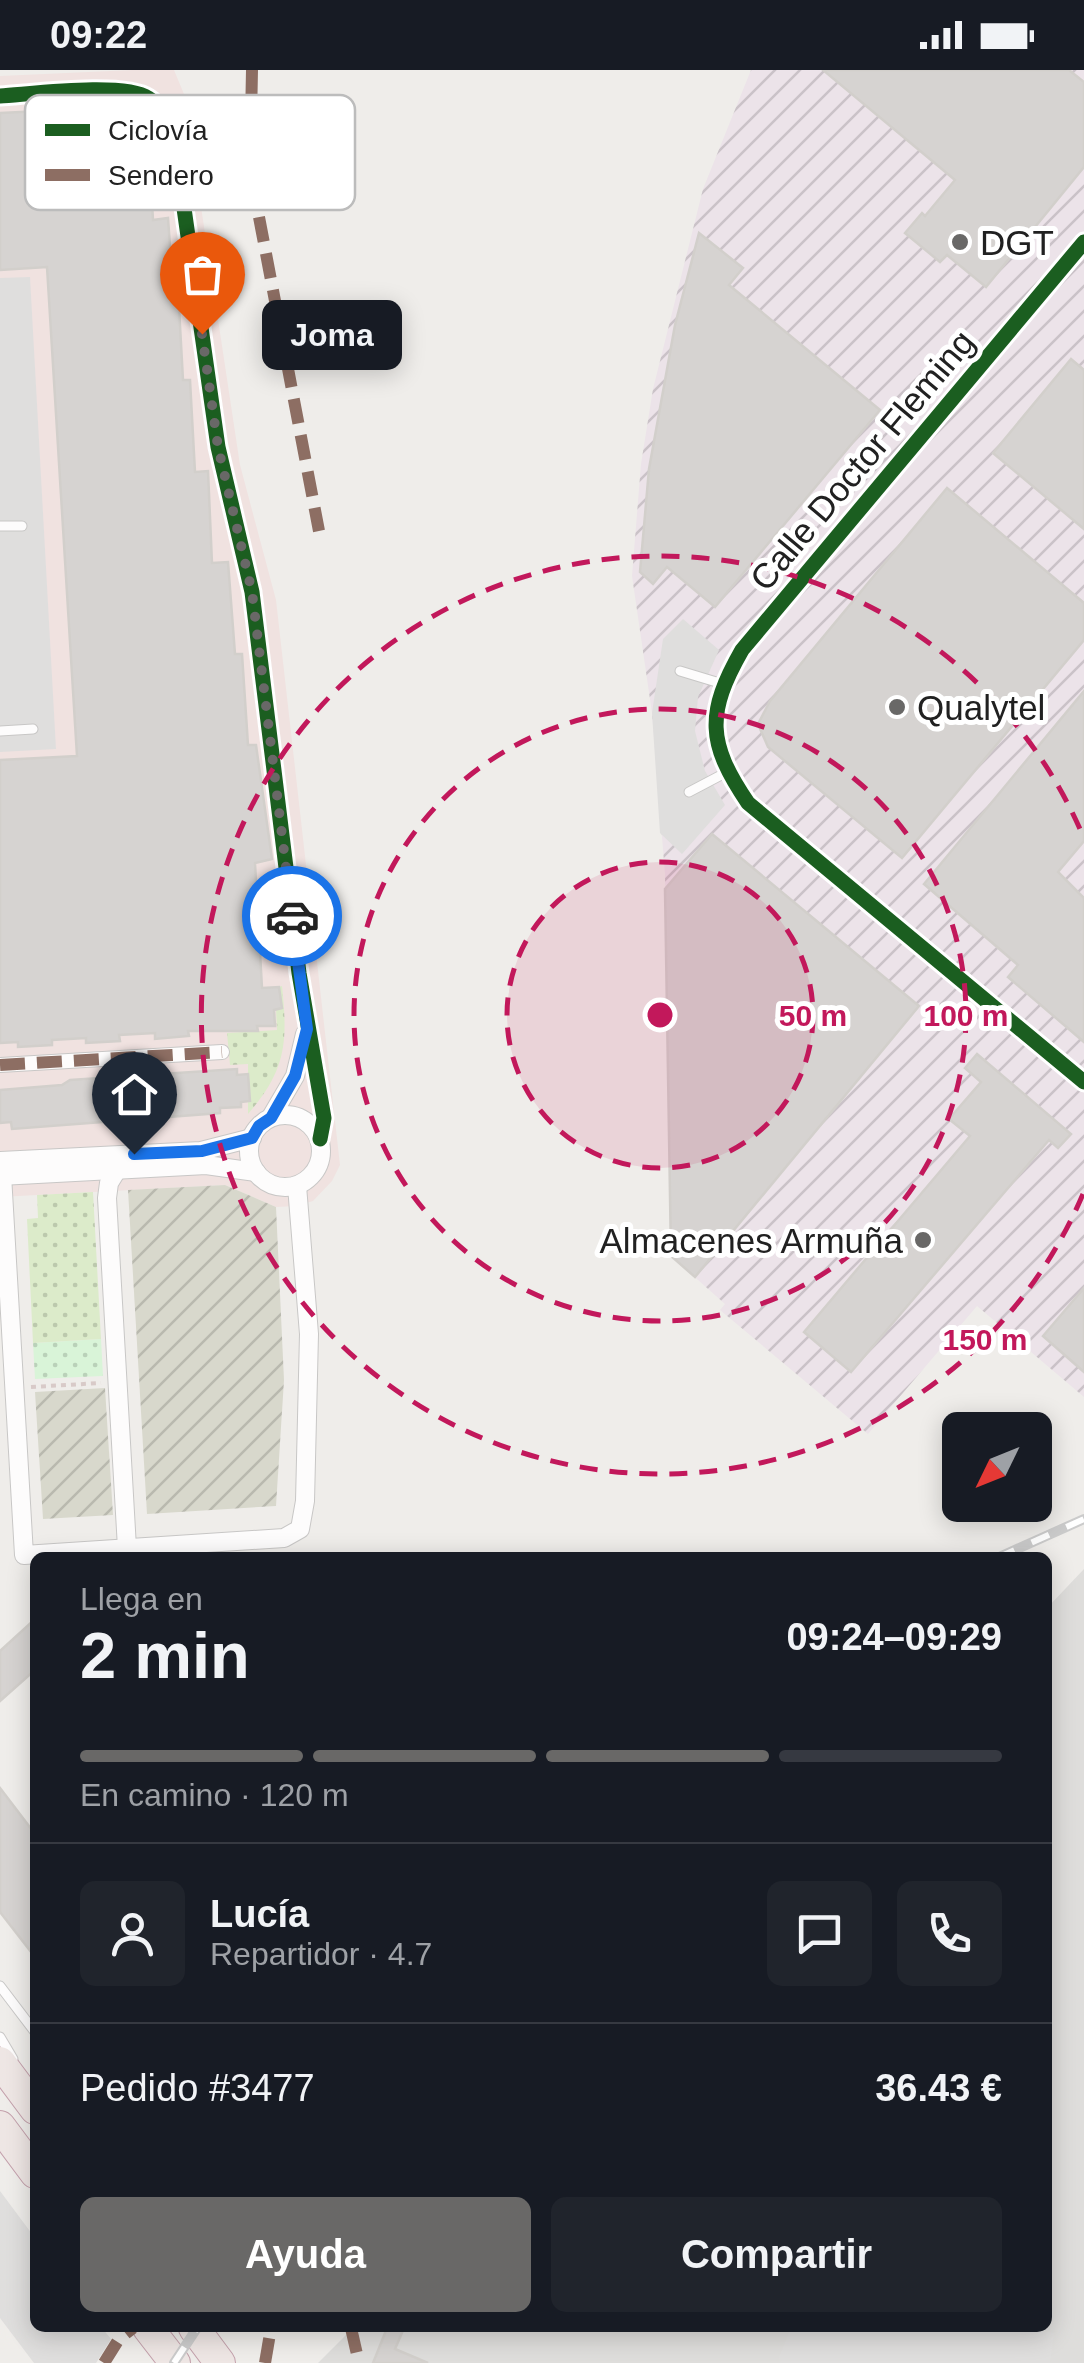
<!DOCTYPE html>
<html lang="es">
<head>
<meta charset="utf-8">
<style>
  body { margin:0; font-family:Helvetica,sans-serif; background:#20242c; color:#f1f3f6; height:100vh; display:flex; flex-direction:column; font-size:38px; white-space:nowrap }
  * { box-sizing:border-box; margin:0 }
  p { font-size:32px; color:#9ea1a6 }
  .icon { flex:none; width:55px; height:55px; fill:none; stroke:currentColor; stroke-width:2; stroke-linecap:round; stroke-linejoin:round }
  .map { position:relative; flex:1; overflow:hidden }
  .side { position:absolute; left:30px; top:1482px; width:1022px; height:780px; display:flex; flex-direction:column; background:#171b24; border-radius:15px; box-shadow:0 5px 25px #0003 }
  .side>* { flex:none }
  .needle { width:65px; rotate:227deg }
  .tools { position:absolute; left:942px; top:1342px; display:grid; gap:20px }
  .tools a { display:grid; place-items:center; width:110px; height:110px; border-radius:15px; background:#171b24; box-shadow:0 5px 25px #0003; font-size:50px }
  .pin { position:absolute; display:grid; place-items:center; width:85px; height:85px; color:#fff; margin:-102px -42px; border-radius:50% 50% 50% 0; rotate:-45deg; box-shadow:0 0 10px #0007 }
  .pin .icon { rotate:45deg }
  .courier { position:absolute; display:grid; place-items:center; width:100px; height:100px; margin:-50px; border:8px solid #1a73e8; border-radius:50%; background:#fff; color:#222; box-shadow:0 2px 12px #0007 }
  .bubble { position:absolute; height:70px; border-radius:15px; background:#171b24; box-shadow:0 5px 25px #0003; font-size:32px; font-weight:800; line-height:70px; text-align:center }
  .overview em { font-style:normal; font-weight:800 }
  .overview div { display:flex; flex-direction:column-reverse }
  .overview { display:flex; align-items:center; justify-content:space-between; height:170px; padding:0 50px }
  h1 { font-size:65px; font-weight:800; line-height:75px }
  .bar { display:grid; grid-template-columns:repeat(4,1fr); gap:15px 10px; align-content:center; height:120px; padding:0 50px }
  .bar i { height:12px; border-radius:8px; background:#363941 }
  .bar .selected { background:#696867 }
  .bar p { grid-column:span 4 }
  .line { display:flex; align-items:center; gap:25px; padding:0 50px; border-top:2px solid #363941 }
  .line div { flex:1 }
  .round { display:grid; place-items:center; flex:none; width:105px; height:105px; border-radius:15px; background:#20242c }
  .action { display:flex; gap:20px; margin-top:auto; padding:20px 50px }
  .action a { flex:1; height:115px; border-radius:15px; background:#696867; color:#fff; font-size:40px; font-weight:800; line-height:115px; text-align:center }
  .action a+a { background:#20242c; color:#f1f3f6 }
  .status { display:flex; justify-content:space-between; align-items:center; height:70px; padding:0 50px; background:#171b24; direction:ltr }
  .status svg { height:28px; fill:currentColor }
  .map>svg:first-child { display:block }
  .residential { fill:#dedddb }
  .commercial { fill:#f0e2e0 }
  .industrial { fill:url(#industrial-furrows) }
  .construction { fill:url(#construction-furrows) }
  .park { fill:url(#park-dots) }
  .garden { fill:url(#garden-dots) }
  .parking { fill:#dfdedd }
  .building { fill:#d6d3d1; stroke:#d2cfcb; stroke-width:2.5 }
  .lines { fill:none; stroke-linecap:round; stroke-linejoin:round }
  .service-casing { stroke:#c8c7c6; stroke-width:11 }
  .pedestrian-casing { stroke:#c8c7c6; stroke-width:16 }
  .minor-casing { stroke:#c8c7c6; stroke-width:20 }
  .trunk-casing { stroke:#c4a1ac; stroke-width:32 }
  .path { stroke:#d8cac8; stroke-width:4; stroke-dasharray:5 5; stroke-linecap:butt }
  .service { stroke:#fdfcfc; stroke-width:9 }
  .pedestrian { stroke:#fdfcfc; stroke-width:14 }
  .minor { stroke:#fdfcfc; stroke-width:18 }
  .trunk { stroke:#eee6e4; stroke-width:30 }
  .rail-casing { stroke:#cbcbcb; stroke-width:10 }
  .rail { stroke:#fff; stroke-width:6; stroke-dasharray:19; stroke-linecap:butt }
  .quiet { stroke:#8d6e63; stroke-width:12; stroke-dasharray:25 12; stroke-linecap:butt }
  .cycleway-casing { stroke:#fff; stroke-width:21 }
  .cycleway { stroke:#1b5e20; stroke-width:15 }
  .done { stroke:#696867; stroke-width:10; stroke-dasharray:0 18 }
  .route { stroke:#1a73e8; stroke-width:12 }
  .ring { fill:none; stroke:#c2185b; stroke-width:5; stroke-dasharray:18 12 }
  .poi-dot { fill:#696867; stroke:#fff; stroke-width:4 }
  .labels { text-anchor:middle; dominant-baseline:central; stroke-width:10; stroke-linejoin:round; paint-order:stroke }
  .poi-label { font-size:35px; fill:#212121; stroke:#fff; text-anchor:start }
  .street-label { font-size:35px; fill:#212121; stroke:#fff }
  .key { fill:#fff; stroke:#bcbcbc; stroke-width:2.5 }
  .key-label { font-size:28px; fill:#212121 }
  .centre { fill:#c2185b; stroke:#fff; stroke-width:5 }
  .ring-label { font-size:30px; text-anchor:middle; font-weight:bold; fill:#c2185b; stroke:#fff; stroke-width:10; stroke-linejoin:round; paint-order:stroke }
</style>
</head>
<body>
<div class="status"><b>09:22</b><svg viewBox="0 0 49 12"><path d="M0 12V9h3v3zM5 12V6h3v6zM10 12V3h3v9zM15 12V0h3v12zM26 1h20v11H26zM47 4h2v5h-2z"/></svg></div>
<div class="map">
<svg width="1084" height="2293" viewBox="0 0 1084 2293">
  <defs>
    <pattern id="industrial-furrows" width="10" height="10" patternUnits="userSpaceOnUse" patternTransform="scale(2.5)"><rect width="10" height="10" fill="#ece3e9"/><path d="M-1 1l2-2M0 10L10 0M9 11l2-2" fill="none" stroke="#cac2c8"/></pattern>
    <pattern id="construction-furrows" width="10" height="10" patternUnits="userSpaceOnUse" patternTransform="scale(2.5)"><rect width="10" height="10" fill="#d8d8cc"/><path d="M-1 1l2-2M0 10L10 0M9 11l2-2" fill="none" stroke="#b9b9af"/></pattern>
    <pattern id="park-dots" width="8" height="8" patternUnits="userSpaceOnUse" patternTransform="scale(2.5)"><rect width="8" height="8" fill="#d9f4d8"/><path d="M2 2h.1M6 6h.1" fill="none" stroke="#bad1b9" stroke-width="1.8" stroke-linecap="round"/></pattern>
    <pattern id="garden-dots" width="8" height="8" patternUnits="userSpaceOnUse" patternTransform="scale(2.5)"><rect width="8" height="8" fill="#dcebca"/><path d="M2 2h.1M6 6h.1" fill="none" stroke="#bcc9ad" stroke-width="1.8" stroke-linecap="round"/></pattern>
  </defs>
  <rect width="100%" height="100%" fill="#efedea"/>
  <path class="residential" d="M1084 1499V2293H318L353 2258H1048V1537Z"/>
  <path class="commercial" d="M133 0H174L184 24 240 395 276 530 340 1095 332 1111 313 1131 296 1136 276 1137 225 1115 0 1127V6Z"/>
  <path class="industrial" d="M751 0H1084V1327L977 1236 868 1364 720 1240 725 1234 671 1186 665 804 652 643 632 506 641 394 653 319 703 119Z"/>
  <g class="construction">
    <path d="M225 1115 276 1137 284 1310 276 1436 147 1444 128 1120Z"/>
    <path d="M105 1318 113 1445 43 1449 35 1322Z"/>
  </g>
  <path class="park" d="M101 1269 103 1306 35 1309 33 1273Z"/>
  <g class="garden">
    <path d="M282 916C288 973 286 1000 248 1044V994L230 995 227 963 277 960 276 939 282 938 279 917Z"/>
    <path d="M93 1122 101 1269 33 1273 27 1149 38 1148 37 1125Z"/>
  </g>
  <g class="parking">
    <path d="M30 207 56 679 0 682V208Z"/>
    <path d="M683 549 719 580 698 627 695 661 705 701 725 735 682 784 660 763 652 643 663 569Z"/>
    <path d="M0 2121 35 2168V2258H102L111 2269 96 2293H34L0 2248Z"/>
    <path d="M791 2258H1023L1054 2263 1050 2293H780L779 2287Z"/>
  </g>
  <g class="building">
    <path d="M823 0H1069L1084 12V97L986 217 947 185 940 192 905 163 922 143 925 146 955 110Z"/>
    <path d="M102 38 148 63 153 150 168 148 173 219H178L183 310H190L195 402 208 401 212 493 228 492 235 584H242L248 675H256L272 789 255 793 262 918 279 917 282 938 274 940 275 956H257L258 961H188L189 966 155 969V963L119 965 120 971 86 973V968L52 970V975L18 977V972L0 973V690L77 686 47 197 0 200V43Z"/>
    <path d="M699 163 743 198 729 215 880 340 715 537 667 497 653 514 640 502 649 399 675 255Z"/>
    <path d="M1071 289 1084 300V459L993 383Z"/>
    <path d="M947 418 1084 533V570L902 788 768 677 758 654 770 631Z"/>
    <path d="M1084 621V771L1058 802 1084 828V972L1008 907 1018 895 924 814Z"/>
    <path d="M712 764 919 936 695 1207 671 1186 665 819Z"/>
    <path d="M977 984 1071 1064 1058 1078 1049 1070 851 1302 804 1262 970 1066 949 1049 981 1012 965 998Z"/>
    <path d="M237 999V1005L248 1004 250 1031 241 1032V1037L220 1038V1043L12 1059 11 1052 0 1053V1020L62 1015 70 1010Z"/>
    <path d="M1084 1218V1302L1043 1266Z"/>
    <path d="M35 1549V1600L0 1631V1581Z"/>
    <path d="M0 1718 35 1764V1887L0 1842Z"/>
    <path d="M387 2258H404L395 2279 428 2293H373Z"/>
  </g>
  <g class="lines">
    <defs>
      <g id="service">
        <path d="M0 456H22"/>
        <path d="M680 601 723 614"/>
        <path d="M0 661 33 659"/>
        <path d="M689 722 727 702"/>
        <path d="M0 1916 35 1962"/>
        <path d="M0 1967 13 1989"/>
      </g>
      <path id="pedestrian" d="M0 995 222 982"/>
      <g id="minor">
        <path d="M0 26C32 24 124 12 148 28 166 39 169 56 175 75L218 377 252 522 299 903 324 1048 320 1069"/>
        <path d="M1084 172 742 580C706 643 707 673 748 733L1084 1012"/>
        <circle cx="285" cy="1081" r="36"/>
        <path d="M271 1047 295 1006 305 964"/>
        <path d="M0 1091 201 1081 252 1068"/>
        <path d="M117 1100 109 1113 107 1128 127 1478"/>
        <path d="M2 1105 24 1485 284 1468 300 1459 305 1431 309 1264 297 1116"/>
        <path d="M0 1106 206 1095 256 1102"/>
      </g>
      <g id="trunk">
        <path d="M0 1992 35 2039"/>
        <path d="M0 2056 35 2103"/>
        <path d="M148 2258 175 2293"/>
        <path d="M194 2258 220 2293"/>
      </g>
    </defs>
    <use href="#service" class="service-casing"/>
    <use href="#pedestrian" class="pedestrian-casing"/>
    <use href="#minor" class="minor-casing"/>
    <use href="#trunk" class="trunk-casing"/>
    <path class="path" d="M31 1317 101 1313"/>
    <use href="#service" class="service"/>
    <use href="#pedestrian" class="pedestrian"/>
    <use href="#minor" class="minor"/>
    <use href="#trunk" class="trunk"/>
    <defs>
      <g id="rail">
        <path d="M997 1488 1084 1449"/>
        <path d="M174 2293 197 2258"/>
      </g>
    </defs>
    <use href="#rail" class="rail-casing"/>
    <use href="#rail" class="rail"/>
    <g class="quiet">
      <path d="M252 0 250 100 319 461"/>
      <path d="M0 995 222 982"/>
      <path d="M351 2258 359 2293"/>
      <path d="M104 2293 119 2269 133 2258"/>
      <path d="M265 2293 271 2258"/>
    </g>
    <defs>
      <g id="cycleway">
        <path d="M0 26C32 24 124 12 148 28 166 39 169 56 175 75L218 377 252 522 299 903 324 1048 320 1069"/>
        <path d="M1084 172 742 580C706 643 707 673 748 733L1084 1012"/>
      </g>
    </defs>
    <use href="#cycleway" class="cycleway-casing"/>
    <use href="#cycleway" class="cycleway"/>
  </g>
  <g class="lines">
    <path class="done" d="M202 264 218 377 252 522 292 846"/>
    <path class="route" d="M134 1084 202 1081 252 1068 259 1056 271 1048 295 1006 307 959 292 846"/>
  </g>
  <circle cx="660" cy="945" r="153" fill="#c2185b" fill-opacity=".12"/>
  <g class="ring">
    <circle cx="660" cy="945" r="153"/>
    <circle cx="660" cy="945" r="306"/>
    <path d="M1083 1124A459 459 0 1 1 1083 766"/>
  </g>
  <g class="poi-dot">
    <circle cx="960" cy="172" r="10"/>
    <circle cx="897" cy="637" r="10"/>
    <circle cx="923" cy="1170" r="10"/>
  </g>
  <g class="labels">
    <g class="poi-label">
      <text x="980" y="172">DGT</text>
      <text x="917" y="637">Qualytel</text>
      <text x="903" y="1170" text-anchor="end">Almacenes Armuña</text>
    </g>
    <g class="street-label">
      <text transform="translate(862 390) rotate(-50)">Calle Doctor Fleming</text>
    </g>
  </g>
  <rect x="25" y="25" width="330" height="115" rx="15" class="key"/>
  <rect x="45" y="54" width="45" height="12" fill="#1b5e20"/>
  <rect x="45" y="99" width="45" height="12" fill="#8d6e63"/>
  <g class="key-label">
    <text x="108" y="70">Ciclovía</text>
    <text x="108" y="115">Sendero</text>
  </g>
  <circle cx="660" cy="945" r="15" class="centre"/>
  <g class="ring-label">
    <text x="813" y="956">50 m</text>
    <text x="966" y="956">100 m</text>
    <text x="985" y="1280">150 m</text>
  </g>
</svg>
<div class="tools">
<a><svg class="needle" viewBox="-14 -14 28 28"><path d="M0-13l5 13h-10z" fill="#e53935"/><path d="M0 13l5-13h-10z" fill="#9ea1a6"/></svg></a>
</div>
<div class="pin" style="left:202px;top:264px;background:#ea580c"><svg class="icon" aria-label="bag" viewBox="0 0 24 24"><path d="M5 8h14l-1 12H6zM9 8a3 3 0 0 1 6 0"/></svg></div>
<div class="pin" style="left:134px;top:1084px;background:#1f2937"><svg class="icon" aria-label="home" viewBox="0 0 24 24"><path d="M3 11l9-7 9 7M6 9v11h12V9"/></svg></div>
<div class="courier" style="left:292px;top:846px"><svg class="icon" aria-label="car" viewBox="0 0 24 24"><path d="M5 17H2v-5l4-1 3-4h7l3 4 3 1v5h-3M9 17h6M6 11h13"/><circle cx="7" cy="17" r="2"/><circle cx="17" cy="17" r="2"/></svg></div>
<div class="bubble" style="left:262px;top:230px;width:140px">Joma</div>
<section class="side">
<div class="overview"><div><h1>2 min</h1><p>Llega en</p></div><em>09:24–09:29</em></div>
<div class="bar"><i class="selected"></i><i class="selected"></i><i class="selected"></i><i></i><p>En camino · 120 m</p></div>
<div class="line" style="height:180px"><a class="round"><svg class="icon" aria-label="person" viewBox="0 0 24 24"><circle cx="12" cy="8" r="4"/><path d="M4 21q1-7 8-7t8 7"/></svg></a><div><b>Lucía</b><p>Repartidor · 4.7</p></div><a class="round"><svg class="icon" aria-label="chat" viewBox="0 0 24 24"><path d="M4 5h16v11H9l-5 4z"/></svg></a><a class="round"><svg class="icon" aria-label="phone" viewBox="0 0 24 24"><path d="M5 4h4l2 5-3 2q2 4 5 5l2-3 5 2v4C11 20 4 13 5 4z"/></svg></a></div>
<div class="line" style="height:130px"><div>Pedido #3477</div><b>36.43 €</b></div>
<div class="action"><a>Ayuda</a><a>Compartir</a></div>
</section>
</div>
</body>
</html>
